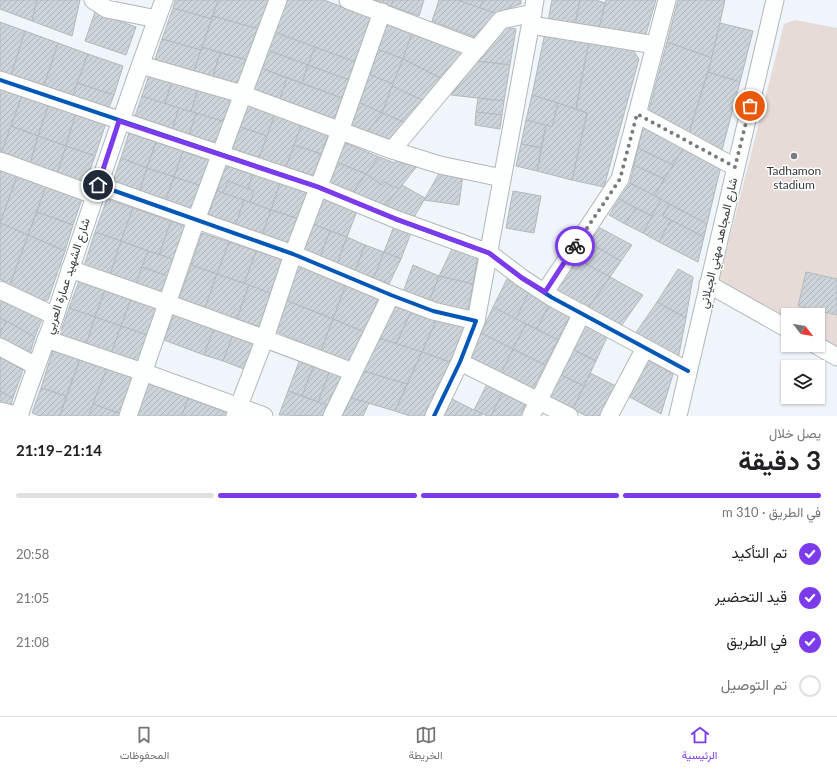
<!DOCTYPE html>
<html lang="ar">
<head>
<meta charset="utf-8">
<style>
  body { margin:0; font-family:Lato,Vazirmatn,sans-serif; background:#f2f2f2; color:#202124; direction:rtl; height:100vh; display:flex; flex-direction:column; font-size:15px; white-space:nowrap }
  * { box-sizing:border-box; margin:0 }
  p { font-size:13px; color:#757577 }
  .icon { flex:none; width:22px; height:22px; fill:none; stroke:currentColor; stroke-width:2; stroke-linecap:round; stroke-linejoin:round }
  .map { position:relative; height:416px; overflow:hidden; direction:ltr }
  .details { display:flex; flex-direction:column; background:#fff; flex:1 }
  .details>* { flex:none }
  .needle { width:26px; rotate:121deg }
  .buttons { position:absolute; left:781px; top:308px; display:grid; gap:8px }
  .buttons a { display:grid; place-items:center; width:44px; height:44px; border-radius:0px; background:#fff; box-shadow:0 1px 3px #0004; font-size:20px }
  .pin { position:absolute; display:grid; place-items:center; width:34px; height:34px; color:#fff; margin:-17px; border:2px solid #fff; border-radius:50%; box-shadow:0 1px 4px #0007 }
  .courier { position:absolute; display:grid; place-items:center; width:40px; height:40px; margin:-20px; border:3px solid #7c3aed; border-radius:50%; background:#fff; color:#222; box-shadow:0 1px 5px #0007 }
  .headline em { font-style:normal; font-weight:700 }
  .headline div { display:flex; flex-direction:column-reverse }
  .headline { display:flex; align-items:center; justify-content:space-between; height:68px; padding:0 16px }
  h1 { font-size:26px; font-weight:700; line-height:30px }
  .bar { display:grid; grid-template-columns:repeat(4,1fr); gap:6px 4px; align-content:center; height:48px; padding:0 16px }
  .bar i { height:5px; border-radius:3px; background:#e0e0e0 }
  .bar .active { background:#7c3aed }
  .bar p { grid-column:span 4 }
  ol { padding:0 16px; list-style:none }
  li { display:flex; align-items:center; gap:12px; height:44px }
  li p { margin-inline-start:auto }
  li .icon { padding:4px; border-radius:50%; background:#7c3aed; color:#fff; stroke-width:4 }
  li:last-child { color:#757577 }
  li i { width:22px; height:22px; border:2px solid #e0e0e0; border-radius:50% }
  .tabs { display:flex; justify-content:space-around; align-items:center; height:56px; border-top:1px solid #e0e0e0; background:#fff; font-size:11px; color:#757577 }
  .tabs a { display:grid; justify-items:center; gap:2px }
  .tabs .active { color:#7c3aed }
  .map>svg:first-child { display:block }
  .park { fill:#e6dbd6 }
  .building { fill:url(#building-hatch); stroke:#b4b8bc }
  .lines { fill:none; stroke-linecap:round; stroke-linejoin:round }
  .minor-casing { stroke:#b2b7bb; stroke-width:19 }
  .minor { stroke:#fdfefe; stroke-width:17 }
  .cycleway-casing { stroke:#fff; stroke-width:6 }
  .cycleway { stroke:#0057b8; stroke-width:4 }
  .done { stroke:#777b7f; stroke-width:4; stroke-dasharray:0 7.2 }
  .route { stroke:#7c3aed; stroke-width:5 }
  .poi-dot { fill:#777b7f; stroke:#fff; stroke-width:1.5 }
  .labels { text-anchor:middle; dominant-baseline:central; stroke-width:3; stroke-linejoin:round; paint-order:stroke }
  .poi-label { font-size:12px; fill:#363a3d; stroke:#fff }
  .street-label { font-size:12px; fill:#363a3d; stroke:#fff }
</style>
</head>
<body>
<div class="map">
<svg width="837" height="416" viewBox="0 0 837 416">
  <defs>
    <pattern id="building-hatch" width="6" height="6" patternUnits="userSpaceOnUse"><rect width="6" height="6" fill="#ccd4da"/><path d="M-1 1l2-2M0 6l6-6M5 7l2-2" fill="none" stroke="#b0b7bc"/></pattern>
  </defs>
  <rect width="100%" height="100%" fill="#eff5fa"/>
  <path class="park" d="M795 20 837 28V351L818 341V315H788V324L718 284 784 24Z"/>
  <g class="building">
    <path d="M0 0H37L32 21 0 9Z"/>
    <path d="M37 0H80L72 36 32 21Z"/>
    <path d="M175 0H218L212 19 173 8Z"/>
    <path d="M218 0H269L258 29 213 16Z"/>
    <path d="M285 0H324L372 18 355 62 274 32Z"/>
    <path d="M373 0H393L391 6Z"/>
    <path d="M393 0H424L419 16 391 6Z"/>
    <path d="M439 0H458L496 13 477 38 432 21Z"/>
    <path d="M458 0H483L480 8Z"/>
    <path d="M483 0H521V4L496 13 480 8Z"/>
    <path d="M552 0H580L575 26 548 21Z"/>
    <path d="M580 0H596L605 3 599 29 575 26Z"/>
    <path d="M606 0H656L645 37 599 29Z"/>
    <path d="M678 0H725L712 58 667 42Z"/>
    <path d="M173 8 212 19 201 50 162 39Z"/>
    <path d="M95 12 136 27 126 55 85 41Z"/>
    <path d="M213 16 258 29 247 60 202 47Z"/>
    <path d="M0 22 25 31 10 79 0 76Z"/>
    <path d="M720 23 753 31 740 82 708 72Z"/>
    <path d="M386 24 412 33 403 59 377 49Z"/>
    <path d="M503 27 516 29 510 65 477 61Z"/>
    <path d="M25 31 58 43 43 89 10 79Z"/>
    <path d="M274 32 315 47 308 65 267 50Z"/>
    <path d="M412 33 464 52 442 79 403 59Z"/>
    <path d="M545 33 589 41 576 109 532 95Z"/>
    <path d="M162 39 201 50 193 74 154 62Z"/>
    <path d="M589 41 633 50 639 59 604 187 572 180 587 113 576 109Z"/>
    <path d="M667 42 712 58 689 133 648 113Z"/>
    <path d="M58 43 88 54 72 98 43 89Z"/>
    <path d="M202 47 220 53 212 79 193 74Z"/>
    <path d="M315 47 355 62 349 80 308 65Z"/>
    <path d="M377 49 403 59 393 84 368 74Z"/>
    <path d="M267 50 308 65 302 83 261 68Z"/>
    <path d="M220 53 247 60 237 87 212 79Z"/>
    <path d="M88 54 123 66 114 95 77 83Z"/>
    <path d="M403 59 442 79 424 101 392 86Z"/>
    <path d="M477 61 510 65 504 101 451 95Z"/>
    <path d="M308 65 349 80 342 98 302 83Z"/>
    <path d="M261 68 287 78 279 102 252 92Z"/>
    <path d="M708 72 740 82 722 150 689 133Z"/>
    <path d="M368 74 393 84 382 113 358 102Z"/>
    <path d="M149 75 172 81 165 104 142 96Z"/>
    <path d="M287 78 342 98 334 121 279 102Z"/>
    <path d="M172 81 198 89 191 112 165 104Z"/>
    <path d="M77 83 114 95 108 110 72 98Z"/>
    <path d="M392 86 424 101 406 123 382 113Z"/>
    <path d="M0 88 22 96 1 154 0 153Z"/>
    <path d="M198 89 233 99 225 122 191 112Z"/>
    <path d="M532 95 558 103 552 127 526 120Z"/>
    <path d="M22 96 49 104 38 136 11 126Z"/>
    <path d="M142 96 179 108 172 130 134 119Z"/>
    <path d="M478 98 504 101 502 115 476 112Z"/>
    <path d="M358 102 382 113 366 134 349 127Z"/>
    <path d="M558 103 587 113 572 180 537 171 546 125 552 127Z"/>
    <path d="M49 104 76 113 66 146 38 136Z"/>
    <path d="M248 105 275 114 267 136 240 127Z"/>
    <path d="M179 108 196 113 189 136 172 130Z"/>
    <path d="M476 112 502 115 500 129 475 125Z"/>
    <path d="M76 113 106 123 95 156 66 146Z"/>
    <path d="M196 113 225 122 217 144 189 136Z"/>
    <path d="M382 113 406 123 390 143 366 134Z"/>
    <path d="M275 114 302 124 286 167 259 158Z"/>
    <path d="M526 120 546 125 541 148 521 144Z"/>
    <path d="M302 124 329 133 321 154 294 145Z"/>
    <path d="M11 126 38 136 30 164 1 154Z"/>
    <path d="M240 127 267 136 259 158 232 149Z"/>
    <path d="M643 127 684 147 673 165 638 148Z"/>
    <path d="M129 133 156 142 147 168 121 158Z"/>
    <path d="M38 136 66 146 57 174 30 164Z"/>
    <path d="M156 142 183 151 174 177 147 168Z"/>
    <path d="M343 142 379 157 366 174 336 162Z"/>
    <path d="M521 144 541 148 537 171 516 166Z"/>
    <path d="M294 145 321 154 314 176 286 167Z"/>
    <path d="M66 146 95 156 85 184 57 174Z"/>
    <path d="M684 147 721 166 707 224 654 196Z"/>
    <path d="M638 148 673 165 664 179 634 165Z"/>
    <path d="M183 151 211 161 202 186 174 177Z"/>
    <path d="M379 157 395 163 397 160 404 164 406 161 417 166 399 189 395 186 394 188 385 182 382 185 366 174Z"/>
    <path d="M121 158 147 168 139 193 112 184Z"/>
    <path d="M336 162 366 174 352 193 328 183Z"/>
    <path d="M226 164 253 174 244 200 217 191Z"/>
    <path d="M634 165 664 179 654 196 630 183Z"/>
    <path d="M147 168 174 177 165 202 139 193Z"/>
    <path d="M0 170 17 176 0 223Z"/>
    <path d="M441 170 463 174 459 205 424 200Z"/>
    <path d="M253 174 280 183 271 210 244 200Z"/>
    <path d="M366 174 382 185 385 182 394 188 395 186 399 189 385 206 352 193Z"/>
    <path d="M17 176 46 186 28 235 0 223Z"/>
    <path d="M174 177 202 186 193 212 165 202Z"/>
    <path d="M228 181 254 191 248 209 221 199Z"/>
    <path d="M280 183 308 193 299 219 271 210Z"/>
    <path d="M630 183 661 199 652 216 619 199Z"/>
    <path d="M402 185 425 198 413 219 385 206Z"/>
    <path d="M46 186 82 199 73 225 37 212Z"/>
    <path d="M217 191 244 200 235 227 207 218Z"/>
    <path d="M513 191 541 196 534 233 506 228Z"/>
    <path d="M323 198 357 211 347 237 313 224Z"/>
    <path d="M107 199 133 208 121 241 95 232Z"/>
    <path d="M619 199 636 208 625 224 609 215Z"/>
    <path d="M661 199 669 204 663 216 671 220 659 242 643 233Z"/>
    <path d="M244 200 271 210 262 236 235 227Z"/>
    <path d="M669 204 707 224 704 237 663 216Z"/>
    <path d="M133 208 171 221 159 255 121 241Z"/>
    <path d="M636 208 652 216 643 233 625 224Z"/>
    <path d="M271 210 299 219 289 245 262 236Z"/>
    <path d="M37 212 73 225 65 251 28 235Z"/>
    <path d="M671 220 704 237 698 262 659 242Z"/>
    <path d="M171 221 187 227 176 260 159 255Z"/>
    <path d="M0 223 28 235 10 285 0 279Z"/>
    <path d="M313 224 330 231 320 257 303 251Z"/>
    <path d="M394 226 411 233 401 259 384 252Z"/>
    <path d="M600 228 632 245 621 261 589 243Z"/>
    <path d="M330 231 347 237 337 264 320 257Z"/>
    <path d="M95 232 121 241 110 275 84 266Z"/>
    <path d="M202 233 229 242 217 274 191 265Z"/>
    <path d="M28 235 65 251 48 300 40 301 10 285Z"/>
    <path d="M347 237 365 245 355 271 337 264Z"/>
    <path d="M121 241 148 251 136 284 110 275Z"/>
    <path d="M229 242 256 251 244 284 217 274Z"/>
    <path d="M589 243 621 261 610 277 577 259Z"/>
    <path d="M365 245 384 252 374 278 355 271Z"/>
    <path d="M452 249 478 255 473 284 439 276Z"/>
    <path d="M148 251 176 260 170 277 142 267Z"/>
    <path d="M256 251 283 260 272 294 244 284Z"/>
    <path d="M384 252 401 259 389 284 374 278Z"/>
    <path d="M577 259 610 277 588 308 555 290Z"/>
    <path d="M191 265 217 274 205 308 179 299Z"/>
    <path d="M298 265 346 284 333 319 285 300Z"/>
    <path d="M413 265 439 276 429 302 403 292Z"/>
    <path d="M142 267 170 277 165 294 136 284Z"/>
    <path d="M678 269 693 277 686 318 657 302Z"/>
    <path d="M806 272 837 279V315L798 306Z"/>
    <path d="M217 274 249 285 237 319 205 308Z"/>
    <path d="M439 276 473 284 468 312 429 302Z"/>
    <path d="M610 277 643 295 621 326 588 308Z"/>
    <path d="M507 279 529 292 516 319 493 307Z"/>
    <path d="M79 281 105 290 95 317 69 308Z"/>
    <path d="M346 284 379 297 364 332 333 319Z"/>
    <path d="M249 285 272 294 260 327 237 319Z"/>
    <path d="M105 290 131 299 121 326 95 317Z"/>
    <path d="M529 292 550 303 537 329 516 319Z"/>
    <path d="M0 297 42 319 35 337 0 318Z"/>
    <path d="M131 299 159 309 150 336 121 326Z"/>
    <path d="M285 300 333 319 321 351 277 332 276 328Z"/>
    <path d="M657 302 686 318 678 359 635 334Z"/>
    <path d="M550 303 571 314 558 340 537 329Z"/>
    <path d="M394 304 412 310 396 344 379 338Z"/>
    <path d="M493 307 526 324 513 349 481 333Z"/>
    <path d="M69 308 95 317 86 345 59 336Z"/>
    <path d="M412 310 437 319 422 352 396 344Z"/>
    <path d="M174 313 214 328 204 355 164 340Z"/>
    <path d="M95 317 121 326 111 354 86 345Z"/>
    <path d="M0 318 6 321 0 334Z"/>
    <path d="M333 319 364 332 350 362 321 351Z"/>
    <path d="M437 319 466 328 450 362 422 352Z"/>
    <path d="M6 321 35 337 29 356 0 339V334Z"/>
    <path d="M585 323 608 335 596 361 572 349Z"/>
    <path d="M526 324 558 340 545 365 513 349Z"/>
    <path d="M121 326 150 336 140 364 111 354Z"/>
    <path d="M214 328 233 335 223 361 204 355Z"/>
    <path d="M481 333 513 349 501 374 469 359Z"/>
    <path d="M233 335 254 342 244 369 223 361Z"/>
    <path d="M379 338 422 352 407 384 363 371Z"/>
    <path d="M513 349 545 365 533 389 501 374Z"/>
    <path d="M572 349 596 361 584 386 559 374Z"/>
    <path d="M53 350 80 359 66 396 41 388Z"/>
    <path d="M422 352 450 362 424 416H410L395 411Z"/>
    <path d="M0 357 23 370 13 398 0 391Z"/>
    <path d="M80 359 107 368 89 416H60Z"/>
    <path d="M300 359 314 365 302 396 288 391Z"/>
    <path d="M646 359 673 374 661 414 628 396Z"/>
    <path d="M314 365 330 371 318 402 302 396Z"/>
    <path d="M107 368 134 377 121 414 93 404Z"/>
    <path d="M330 371 343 377 329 406 318 402Z"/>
    <path d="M363 371 407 384 395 411 351 398Z"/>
    <path d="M590 373 616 386 600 416H586L573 409Z"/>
    <path d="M559 374 584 386 573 409 548 397Z"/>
    <path d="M149 383 188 398 182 416H137Z"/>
    <path d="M487 384 503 392 491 416H487L474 410Z"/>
    <path d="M41 388 66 396 60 416H40L32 413Z"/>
    <path d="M0 391 13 398 10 408 0 405Z"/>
    <path d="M288 391 329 406 324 416 279 415Z"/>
    <path d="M503 392 526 403 520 416H491Z"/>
    <path d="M188 398 228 413 227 416H182Z"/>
    <path d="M351 398 369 403 363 416H342Z"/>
    <path d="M450 398 482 414 481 416H442Z"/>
    <path d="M93 404 121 414 120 416H89Z"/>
  </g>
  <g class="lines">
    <defs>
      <g id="minor">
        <path d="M93 0 107 9 157 19"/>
        <path d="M348 0 477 49"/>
        <path d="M531 25 655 45"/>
        <path d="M141 65 242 94 392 150 440 165 502 178"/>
        <path d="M0 80 318 187 395 219 489 253 522 278 551 297 688 371"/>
        <path d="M637 114 735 167"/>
        <path d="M392 150 501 20 533 13"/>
        <path d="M0 161 94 195"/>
        <path d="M98 185 293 254 391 295 433 311 476 321 460 362 434 416"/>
        <path d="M70 269C165 302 259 336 353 372"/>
        <path d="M708 284 788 329"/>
        <path d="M0 290 55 316"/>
        <path d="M545 292 620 179 667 0"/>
        <path d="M476 321 535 0"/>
        <path d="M46 339 143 372 264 416"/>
        <path d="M816 345 837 357"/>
        <path d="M0 347 36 366"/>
        <path d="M460 362 569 416"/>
        <path d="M0 411 20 416"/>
        <path d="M19 416C30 382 43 349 55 316 90 210 125 105 164 0"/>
        <path d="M128 416 196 220 278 0"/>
        <path d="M235 416 265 338 293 254 340 131 382 12"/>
        <path d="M332 416 391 295"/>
        <path d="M531 416 582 313"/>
        <path d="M609 416 645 348"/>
        <path d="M678 416 775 0"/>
      </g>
    </defs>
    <use href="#minor" class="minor-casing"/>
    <use href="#minor" class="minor"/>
    <defs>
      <g id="cycleway">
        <path d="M0 80 318 187 395 219 489 253 522 278 551 297 688 371"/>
        <path d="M98 185 293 254 391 295 433 311 476 321 460 362 434 416"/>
      </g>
    </defs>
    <use href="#cycleway" class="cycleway-casing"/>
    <use href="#cycleway" class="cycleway"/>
  </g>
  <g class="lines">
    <path class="done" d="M575 246 620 179 637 114 735 167 750 106"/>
    <path class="route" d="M98 185 119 121 318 187 396 219 489 253 522 278 545 292 575 246"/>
  </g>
  <circle class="poi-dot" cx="794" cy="156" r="4"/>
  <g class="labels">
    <g class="poi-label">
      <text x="794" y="170">Tadhamon<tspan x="794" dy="14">stadium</tspan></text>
    </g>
    <g class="street-label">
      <text transform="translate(718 243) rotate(-77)">شارع المجاهد مهني الجيلاني</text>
      <text transform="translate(67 276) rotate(-72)">شارع الشهيد عمارة العربي</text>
    </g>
  </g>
</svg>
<div class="buttons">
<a><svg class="needle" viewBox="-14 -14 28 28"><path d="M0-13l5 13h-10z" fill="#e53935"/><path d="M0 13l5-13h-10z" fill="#757577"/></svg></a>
<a><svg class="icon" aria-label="layers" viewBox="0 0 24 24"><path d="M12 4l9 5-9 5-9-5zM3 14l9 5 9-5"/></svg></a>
</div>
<div class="pin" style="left:750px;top:106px;background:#ea580c"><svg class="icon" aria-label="bag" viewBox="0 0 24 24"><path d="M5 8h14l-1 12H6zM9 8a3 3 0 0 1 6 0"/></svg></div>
<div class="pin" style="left:98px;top:185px;background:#1f2937"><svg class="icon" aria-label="home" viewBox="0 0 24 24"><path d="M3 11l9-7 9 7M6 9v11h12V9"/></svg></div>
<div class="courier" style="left:575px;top:246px"><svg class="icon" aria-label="bike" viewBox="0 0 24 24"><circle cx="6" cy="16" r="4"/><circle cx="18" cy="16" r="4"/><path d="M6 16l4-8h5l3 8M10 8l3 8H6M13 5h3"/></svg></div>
</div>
<section class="details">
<div class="headline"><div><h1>3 دقيقة</h1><p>يصل خلال</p></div><em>21:14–21:19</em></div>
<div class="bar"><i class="active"></i><i class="active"></i><i class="active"></i><i></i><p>في الطريق · 310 m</p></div>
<ol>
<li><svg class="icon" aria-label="check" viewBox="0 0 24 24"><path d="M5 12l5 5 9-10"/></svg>تم التأكيد<p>20:58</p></li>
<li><svg class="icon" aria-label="check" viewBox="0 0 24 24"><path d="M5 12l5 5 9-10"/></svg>قيد التحضير<p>21:05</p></li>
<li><svg class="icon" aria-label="check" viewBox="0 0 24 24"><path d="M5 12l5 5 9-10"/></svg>في الطريق<p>21:08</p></li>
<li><i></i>تم التوصيل</li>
</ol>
</section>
<nav class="tabs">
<a class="active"><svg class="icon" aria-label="home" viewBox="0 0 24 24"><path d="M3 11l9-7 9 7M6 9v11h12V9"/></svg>الرئيسية</a>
<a><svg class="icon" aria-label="map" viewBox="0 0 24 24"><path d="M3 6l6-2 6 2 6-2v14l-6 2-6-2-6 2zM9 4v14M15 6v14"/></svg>الخريطة</a>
<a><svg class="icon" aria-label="saved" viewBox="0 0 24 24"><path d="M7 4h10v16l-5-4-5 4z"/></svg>المحفوظات</a>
</nav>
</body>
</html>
